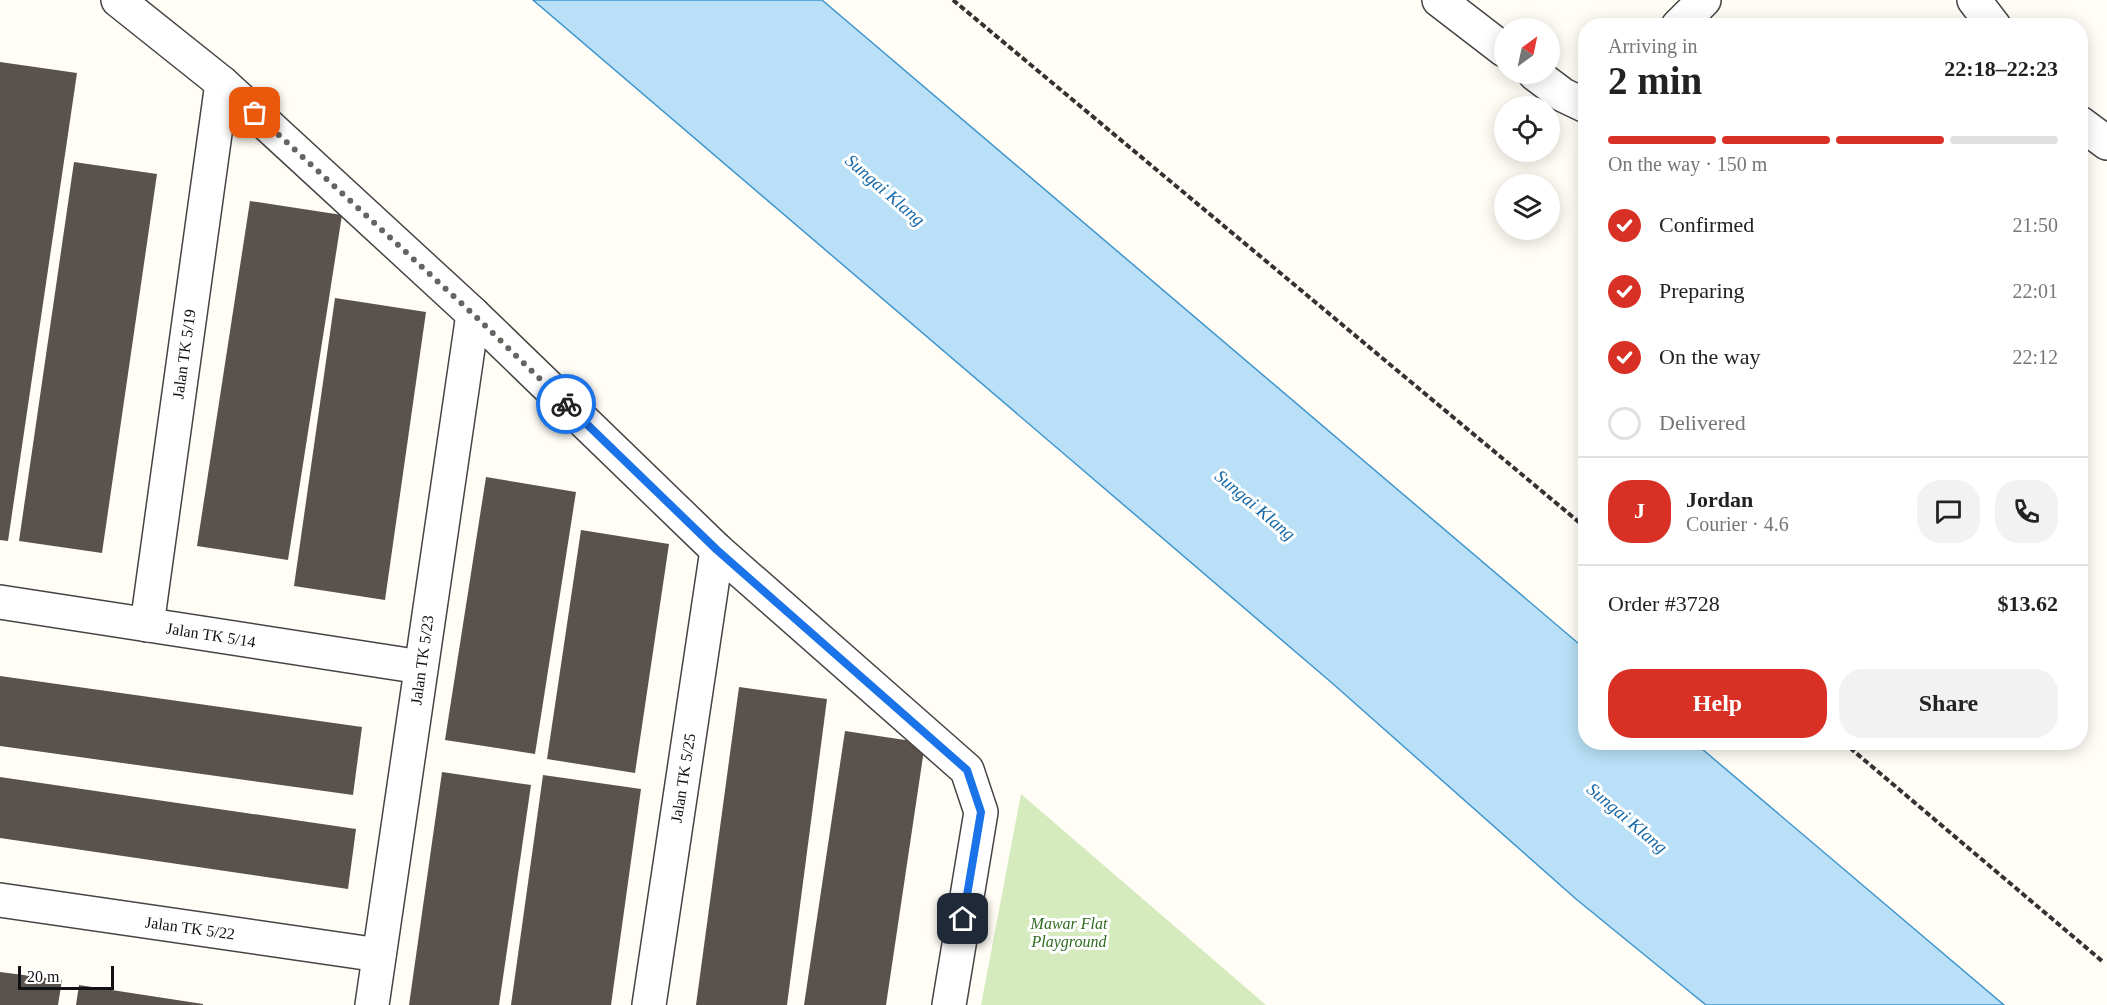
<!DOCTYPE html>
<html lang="en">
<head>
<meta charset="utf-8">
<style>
  body { margin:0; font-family:Georgia,serif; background:#f2f2f2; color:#222; height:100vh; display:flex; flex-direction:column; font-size:22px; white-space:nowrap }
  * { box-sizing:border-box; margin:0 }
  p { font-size:20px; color:#767676 }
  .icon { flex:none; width:33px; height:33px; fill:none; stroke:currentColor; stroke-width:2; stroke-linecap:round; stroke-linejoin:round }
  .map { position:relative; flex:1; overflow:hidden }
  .drawer { position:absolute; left:1578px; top:18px; width:510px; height:732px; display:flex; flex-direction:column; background:#fff; border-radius:24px; box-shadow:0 3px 15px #0003 }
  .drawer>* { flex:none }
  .needle { width:39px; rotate:33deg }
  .controls { position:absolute; left:1494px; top:18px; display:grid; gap:12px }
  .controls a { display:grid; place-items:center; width:66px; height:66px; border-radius:50%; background:#fff; box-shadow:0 3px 15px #0003; font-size:30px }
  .scale { position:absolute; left:18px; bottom:15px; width:96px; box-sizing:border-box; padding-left:6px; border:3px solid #111; border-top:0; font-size:16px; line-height:21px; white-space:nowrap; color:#111; -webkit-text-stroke:4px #fff; paint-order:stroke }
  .pin { position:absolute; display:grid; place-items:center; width:51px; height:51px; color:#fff; margin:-26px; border-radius:12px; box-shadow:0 3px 9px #0006 }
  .courier { position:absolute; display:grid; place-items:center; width:60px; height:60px; margin:-30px; border:4px solid #1a73e8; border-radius:50%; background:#fff; color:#222; box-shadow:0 2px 8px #0007 }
  .summary em { font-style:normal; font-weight:700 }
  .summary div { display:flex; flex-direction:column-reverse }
  .summary { display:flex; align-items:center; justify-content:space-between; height:102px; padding:0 30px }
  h1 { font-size:39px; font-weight:700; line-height:45px }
  .bar { display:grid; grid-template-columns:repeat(4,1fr); gap:9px 6px; align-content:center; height:72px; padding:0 30px }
  .bar i { height:8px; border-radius:4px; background:#e0e0e0 }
  .bar .selected { background:#d93025 }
  .bar p { grid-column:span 4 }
  .line { display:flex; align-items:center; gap:15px; padding:0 30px; border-top:2px solid #e0e0e0 }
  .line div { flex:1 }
  .round { display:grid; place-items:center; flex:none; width:63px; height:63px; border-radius:24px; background:#f2f2f2 }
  ol { padding:0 30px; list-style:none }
  li { display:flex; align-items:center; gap:18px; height:66px }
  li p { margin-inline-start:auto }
  li .icon { padding:6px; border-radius:50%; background:#d93025; color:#fff; stroke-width:4 }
  li:last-child { color:#767676 }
  li i { width:33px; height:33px; border:3px solid #e0e0e0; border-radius:50% }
  .primary-button { display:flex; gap:12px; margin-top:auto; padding:12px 30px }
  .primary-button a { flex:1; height:69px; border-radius:24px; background:#d93025; color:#fff; font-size:24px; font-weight:700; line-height:69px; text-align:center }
  .primary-button a+a { background:#f2f2f2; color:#222 }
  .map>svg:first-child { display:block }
  .green { fill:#d5ebbd }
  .water { fill:#b9e0f7; stroke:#3f96cf; stroke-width:1.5 }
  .building { fill:#5a524d }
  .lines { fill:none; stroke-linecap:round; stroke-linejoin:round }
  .minor-casing { stroke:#444; stroke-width:36 }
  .path { stroke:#333; stroke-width:4; stroke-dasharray:6 3; stroke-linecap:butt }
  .minor { stroke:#fff; stroke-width:33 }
  .done { stroke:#646461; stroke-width:6; stroke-dasharray:0 10.8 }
  .route { stroke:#1a73e8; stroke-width:8 }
  .labels { text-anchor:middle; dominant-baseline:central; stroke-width:6; stroke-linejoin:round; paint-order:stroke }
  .street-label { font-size:16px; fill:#111; stroke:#fff }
  .park-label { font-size:16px; font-style:italic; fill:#2f6b1f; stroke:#fff }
  .water-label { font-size:18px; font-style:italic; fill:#1768a6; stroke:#fff }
</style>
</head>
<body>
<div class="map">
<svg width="2107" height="1005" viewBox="0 0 2107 1005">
  <rect width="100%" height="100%" fill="#fffdf5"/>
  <path class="green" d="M1021 794 1266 1005H981Z"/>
  <path class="water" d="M533 0H822L1585 649 1586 742 1695 743 2004 1005H1706L1576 899 1332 683Z"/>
  <g class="building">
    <path d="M0 62 77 73 8 541 0 540Z"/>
    <path d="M74 162 157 174 102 553 19 541Z"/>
    <path d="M250 201 342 215 288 560 197 546Z"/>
    <path d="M335 298 426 312 385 600 294 586Z"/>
    <path d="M486 477 576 492 535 754 445 740Z"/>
    <path d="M581 530 669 544 635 773 547 759Z"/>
    <path d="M0 676 362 727 353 795 0 746Z"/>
    <path d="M739 687 827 699 787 1005H696Z"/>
    <path d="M845 731 925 743 886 1005H804Z"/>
    <path d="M442 772 531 785 499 1005H409Z"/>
    <path d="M543 775 641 789 611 1005H511Z"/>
    <path d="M0 777 356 829 348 889 0 838Z"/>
    <path d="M0 972 62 980 58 1005H0Z"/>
    <path d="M79 985 203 1004V1005H76Z"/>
  </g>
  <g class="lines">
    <defs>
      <g id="minor">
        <path d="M118 0 222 83 473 314 717 550 967 770 981 812 949 1005"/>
        <path d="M1439 0 1504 50"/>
        <path d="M1974 0 1994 26"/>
        <path d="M1678 26 1704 0"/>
        <path d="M1535 74 1563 95 1586 106"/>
        <path d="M2080 123 2107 143"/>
        <path d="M0 602 421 667"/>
        <path d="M147 625 222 83"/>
        <path d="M0 900 379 955"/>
        <path d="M372 1005 473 314"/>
        <path d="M649 1005 717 550"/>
      </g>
    </defs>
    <use href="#minor" class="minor-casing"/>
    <g class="path">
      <path d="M953 0 1586 528"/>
      <path d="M1843 742 2102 961"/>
    </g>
    <use href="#minor" class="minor"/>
  </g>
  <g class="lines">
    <path class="done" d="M255 113 473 314 566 404"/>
    <path class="route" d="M566 404 717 550 967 770 981 812 963 919"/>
  </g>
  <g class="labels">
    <g class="street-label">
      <text transform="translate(184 354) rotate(-82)">Jalan TK 5/19</text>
      <text transform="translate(211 635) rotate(9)">Jalan TK 5/14</text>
      <text transform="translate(422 660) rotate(-82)">Jalan TK 5/23</text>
      <text transform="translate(683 778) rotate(-81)">Jalan TK 5/25</text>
      <text transform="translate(190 928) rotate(8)">Jalan TK 5/22</text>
    </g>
    <g class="park-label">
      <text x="1069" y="923">Mawar Flat<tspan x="1069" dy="18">Playground</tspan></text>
    </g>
    <g class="water-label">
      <text transform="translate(885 190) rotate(41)">Sungai Klang</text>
      <text transform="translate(1255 505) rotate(40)">Sungai Klang</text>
      <text transform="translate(1627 818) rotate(40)">Sungai Klang</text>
    </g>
  </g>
</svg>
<div class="controls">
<a><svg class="needle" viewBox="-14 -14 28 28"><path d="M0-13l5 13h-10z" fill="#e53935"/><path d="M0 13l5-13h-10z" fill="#767676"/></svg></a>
<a><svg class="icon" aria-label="locate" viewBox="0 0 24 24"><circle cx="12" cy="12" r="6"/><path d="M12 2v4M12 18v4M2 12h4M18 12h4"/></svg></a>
<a><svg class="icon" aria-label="layers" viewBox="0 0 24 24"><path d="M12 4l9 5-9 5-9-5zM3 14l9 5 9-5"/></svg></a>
</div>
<div class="scale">20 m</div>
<div class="pin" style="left:255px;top:113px;background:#ea580c"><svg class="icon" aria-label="bag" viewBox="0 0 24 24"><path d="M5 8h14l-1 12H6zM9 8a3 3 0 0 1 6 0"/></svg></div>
<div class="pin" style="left:963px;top:919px;background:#1f2937"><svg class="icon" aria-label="home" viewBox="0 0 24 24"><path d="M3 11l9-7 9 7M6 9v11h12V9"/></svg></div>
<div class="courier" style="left:566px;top:404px"><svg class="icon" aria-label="bike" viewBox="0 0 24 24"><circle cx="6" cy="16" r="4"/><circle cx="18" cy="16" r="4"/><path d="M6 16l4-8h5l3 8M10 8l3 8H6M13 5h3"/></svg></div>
<section class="drawer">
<div class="summary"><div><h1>2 min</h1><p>Arriving in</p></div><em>22:18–22:23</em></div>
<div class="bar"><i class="selected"></i><i class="selected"></i><i class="selected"></i><i></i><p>On the way · 150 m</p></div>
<ol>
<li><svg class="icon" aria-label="check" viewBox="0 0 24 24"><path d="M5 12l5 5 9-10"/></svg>Confirmed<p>21:50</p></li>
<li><svg class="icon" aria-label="check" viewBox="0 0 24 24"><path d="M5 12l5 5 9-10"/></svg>Preparing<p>22:01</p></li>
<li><svg class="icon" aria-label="check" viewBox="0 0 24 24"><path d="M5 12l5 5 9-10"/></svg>On the way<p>22:12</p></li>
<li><i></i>Delivered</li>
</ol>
<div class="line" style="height:108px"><b class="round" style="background:#d93025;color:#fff">J</b><div><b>Jordan</b><p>Courier · 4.6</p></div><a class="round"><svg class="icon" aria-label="chat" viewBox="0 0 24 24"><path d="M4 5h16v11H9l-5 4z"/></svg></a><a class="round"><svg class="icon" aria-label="phone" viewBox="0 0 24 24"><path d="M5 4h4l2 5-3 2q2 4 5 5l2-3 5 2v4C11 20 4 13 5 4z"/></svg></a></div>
<div class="line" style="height:78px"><div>Order #3728</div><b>$13.62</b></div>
<div class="primary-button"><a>Help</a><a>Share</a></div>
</section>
</div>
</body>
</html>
